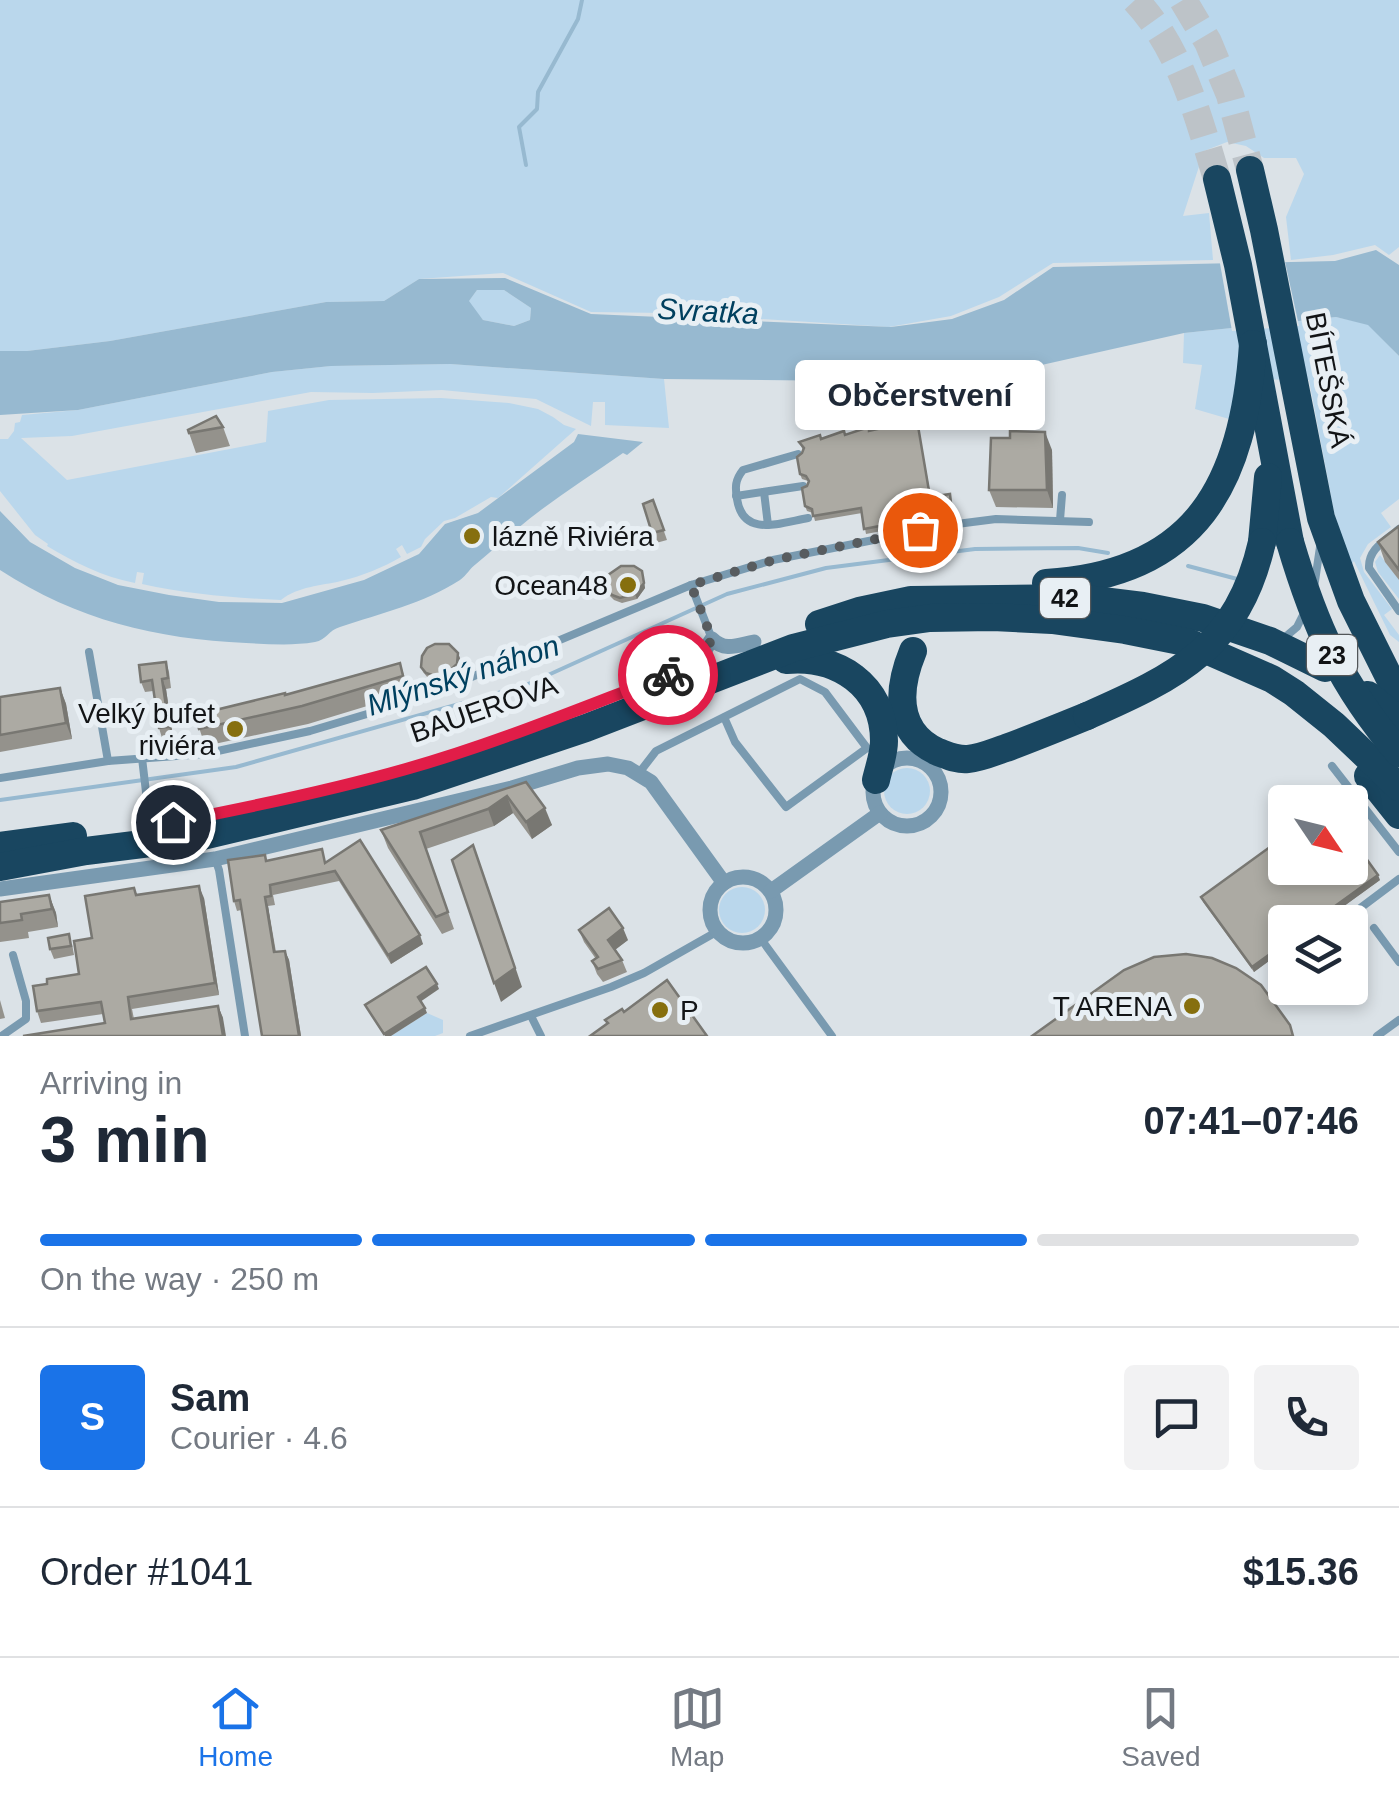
<!DOCTYPE html>
<html lang="en">
<head>
<meta charset="utf-8">
<style>
  body { margin:0; font-family:Helvetica,sans-serif; background:#f2f2f3; color:#1f2937; height:100vh; display:flex; flex-direction:column; font-size:38px; white-space:nowrap }
  * { box-sizing:border-box; margin:0 }
  p { font-size:32px; color:#747a83 }
  .icon { flex:none; width:55px; height:55px; fill:none; stroke:currentColor; stroke-width:2; stroke-linecap:round; stroke-linejoin:round }
  .map { position:relative; height:1036px; overflow:hidden }
  .sheet { display:flex; flex-direction:column; background:#fff; flex:1 }
  .sheet>* { flex:none }
  .needle { width:65px; rotate:125deg }
  .controls { position:absolute; left:1268px; top:785px; display:grid; gap:20px }
  .controls a { display:grid; place-items:center; width:100px; height:100px; border-radius:10px; background:#fff; box-shadow:0 5px 15px #0003; font-size:50px }
  .pin { position:absolute; display:grid; place-items:center; width:85px; height:85px; color:#fff; margin:-42px; border:5px solid #fff; border-radius:50%; box-shadow:0 2px 10px #0007 }
  .courier { position:absolute; display:grid; place-items:center; width:100px; height:100px; margin:-50px; border:8px solid #e11d48; border-radius:50%; background:#fff; color:#222; box-shadow:0 2px 12px #0007 }
  .bubble { position:absolute; height:70px; border-radius:10px; background:#fff; box-shadow:0 5px 15px #0003; font-size:32px; font-weight:600; line-height:70px; text-align:center }
  .headline em { font-style:normal; font-weight:600 }
  .headline div { display:flex; flex-direction:column-reverse }
  .headline { display:flex; align-items:center; justify-content:space-between; height:170px; padding:0 40px }
  h1 { font-size:65px; font-weight:600; line-height:75px }
  .bar { display:grid; grid-template-columns:repeat(4,1fr); gap:15px 10px; align-content:center; height:120px; padding:0 40px }
  .bar i { height:12px; border-radius:8px; background:#e0e1e3 }
  .bar .on { background:#1a73e8 }
  .bar p { grid-column:span 4 }
  .line { display:flex; align-items:center; gap:25px; padding:0 40px; border-top:2px solid #e0e1e3 }
  .line div { flex:1 }
  .round { display:grid; place-items:center; flex:none; width:105px; height:105px; border-radius:10px; background:#f2f2f3 }
  .tab-bar { display:flex; justify-content:space-around; align-items:center; height:140px; border-top:2px solid #e0e1e3; background:#fff; font-size:28px; color:#747a83 }
  .tab-bar a { display:grid; justify-items:center; gap:5px }
  .tab-bar .on { color:#1a73e8 }
  .map>svg:first-child { display:block }
  .green { fill:#bad7ec }
  .water { fill:#97b9d0; fill-rule:evenodd }
  .pier { fill:#dbe2e7 }
  .lines { fill:none; stroke-linecap:round; stroke-linejoin:round }
  .stream { stroke:#97b9d0; stroke-width:4 }
  .highway-tunnel { stroke:#bdc3c8; stroke-width:28; stroke-dasharray:28 14; stroke-linecap:butt }
  .lane { stroke:#799ab0; stroke-width:8 }
  .street { stroke:#799ab0; stroke-width:15 }
  .highway { stroke:#194660; stroke-width:28 }
  .highway-bridge { stroke:#194660; stroke-width:28 }
  .wall { fill:#94928c }
  .shaded-wall { fill:#787772 }
  .building { fill:#acaaa3; stroke:#787772; stroke-width:2.5 }
  .done { stroke:#585c5f; stroke-width:10; stroke-dasharray:0 18 }
  .route { stroke:#e11d48; stroke-width:12 }
  .poi-dot { fill:#866f0e; stroke:#e8eff4; stroke-width:4 }
  .labels { text-anchor:middle; dominant-baseline:central; stroke-width:10; stroke-linejoin:round; paint-order:stroke }
  .shield { fill:#e8eff4; stroke:#525659; stroke-width:2.5 }
  .shield-label { font-size:25px; font-weight:bold; fill:#121416 }
  .street-label { font-size:28px; fill:#121416; stroke:#e8eff4 }
  .poi-label { font-size:28px; fill:#121416; stroke:#e8eff4; text-anchor:end }
  .water-label { font-size:30px; font-style:italic; fill:#00405f; stroke:#e8eff4 }
</style>
</head>
<body>
<div class="map">
<svg width="1399" height="1036" viewBox="0 0 1399 1036">
  <rect width="100%" height="100%" fill="#dbe2e7"/>
  <g class="green">
    <path d="M0 0H1399V247L1389 255 1375 245 1333 255 1291 260 1286 217 1304 174 1296 158H1264L1246 146 1227 142 1204 151 1183 216 1209 213 1213 260 1053 263 999 297 951 316 889 327 665 313 591 312 503 273 419 279 384 301 326 302 110 341 27 351H0Z"/>
    <path d="M477 290H504L531 308 530 320 514 326 483 320 468 302Z"/>
    <path d="M1336 317 1368 324 1399 356V499L1381 513 1391 527 1368 544 1360 558 1364 572 1392 609 1384 615 1399 635V642L1390 635 1354 561 1350 567 1334 512 1309 380 1241 379 1236 421 1195 409 1202 365 1183 363 1184 333Z"/>
    <path d="M450 364 664 379 669 428 605 425V402H593L591 426 536 399 442 390 373 393 311 392 72 436 21 438 67 480 266 442 268 411 329 400 441 398 509 403 538 409 553 417 564 425 576 429 498 498 491 497 455 518 444 521 425 539 421 547 407 554 402 545 396 549 401 557C382 568 362 576 341 581 320 586 299 586 281 600 234 598 188 594 142 584L144 573 137 572 135 583C103 577 74 562 47 546L48 544 35 535 0 491V439H8L14 431 15 423 20 422 22 415 78 410 272 372 331 366Z"/>
    <path d="M1380 555 1399 580V599L1378 572 1375 562Z"/>
    <circle cx="907" cy="791" r="23"/>
    <circle cx="742" cy="910" r="23"/>
    <path d="M427 1013 443 1020V1033L435 1036H391Z"/>
  </g>
  <g class="water">
    <path d="M1376 250 1399 265V356L1368 325 1336 317 1184 333 1010 372 941 382 664 379 450 364 331 366 272 372 78 410 0 415V351H27L110 341 326 302 384 301 419 279 505 278 591 314 891 327 952 319 1004 300 1053 267 1335 261ZM477 290H504L531 308 530 320 514 326 483 320 469 301Z"/>
    <path d="M578 434 643 442 627 455 623 453C587 478 550 501 517 529 503 541 490 552 476 564 470 568 467 575 460 580 423 604 381 613 340 627 329 630 326 640 315 642 292 646 269 644 246 643 156 639 77 620 0 570V511L30 542 75 568 118 585 169 595 219 602 282 603 364 580 419 554 445 524 478 513 574 442Z"/>
  </g>
  <path class="pier" d="M1284 257 1299 326 1232 331 1219 258Z"/>
  <g class="lines">
    <g class="stream">
      <path d="M526 165 519 127 537 109 538 92 578 19 582 0"/>
      <path d="M1188 566 1241 580"/>
      <path d="M0 800 236 767 526 685 727 594 826 568 975 549 1078 548 1108 553"/>
    </g>
    <g class="highway-tunnel">
      <path d="M1135 0C1181 49 1198 116 1217 179"/>
      <path d="M1183 0 1208 42 1230 95 1250 170"/>
    </g>
    <g class="lane">
      <path d="M798 454 743 470C735 480 735 487 737 499 743 538 780 523 808 518"/>
      <path d="M764 492 768 525"/>
      <path d="M736 496 803 486"/>
      <path d="M1060 520 1062 495"/>
      <path d="M1399 529C1385 541 1368 549 1369 568L1399 611"/>
      <path d="M691 585 712 639"/>
      <path d="M1314 588 1320 547"/>
      <path d="M1284 638 1297 627 1302 617"/>
      <path d="M89 652 108 761"/>
      <path d="M140 741 150 826"/>
      <path d="M1332 766 1399 852"/>
      <path d="M639 773 656 751 800 679 825 692 867 748 786 807 735 742 724 717"/>
      <path d="M0 778 108 761 204 754 310 731 424 697 691 585 773 560 949 525 996 519 1089 522"/>
      <path d="M215 859 219 870 245 1036"/>
      <path d="M1359 909 1399 879"/>
      <path d="M1374 928 1399 962"/>
      <path d="M761 939 832 1036"/>
      <path d="M531 1016 541 1036"/>
      <path d="M3 1035 26 1019V1001L13 955"/>
      <path d="M470 1036 611 987 644 973 718 931"/>
      <path d="M1377 1036 1399 1020"/>
    </g>
    <g class="street">
      <path d="M675 672 703 653 712 639C725 652 738 645 754 642"/>
      <circle cx="907" cy="792" r="34"/>
      <circle cx="743" cy="910" r="33"/>
      <path d="M0 889 215 859 512 788 578 768 608 764 628 768 651 782 724 883"/>
      <path d="M771 891 880 813"/>
    </g>
    <g class="highway">
      <path d="M1250 170 1264 230 1321 518 1351 601 1390 679 1399 690"/>
      <path d="M1217 179 1238 265 1290 542"/>
      <path d="M1262 542 1268 477"/>
      <path d="M1046 583C1198 574 1244 482 1253 344"/>
      <path d="M819 624 859 611 911 600 1078 598 1143 606 1203 618 1270 641 1325 668"/>
      <path d="M913 651C897 690 894 732 938 752 949 756 957 760 968 759 981 758 994 752 1006 748 1033 738 1060 727 1087 716"/>
      <path d="M786 660C837 655 884 685 884 741 884 754 879 767 876 780"/>
      <path d="M1368 695 1399 720"/>
      <path d="M1368 776 1399 815"/>
      <path d="M0 846 73 836"/>
      <path d="M0 867 86 851 199 837 413 786 586 728 793 648 887 624 930 618 993 617 1052 620 1125 630 1190 643 1272 679 1294 693 1334 725 1399 787"/>
    </g>
    <g class="highway-bridge">
      <path d="M1290 542C1315 627 1341 685 1399 753"/>
      <path d="M1087 716C1178 676 1238 647 1262 542"/>
    </g>
  </g>
  <g class="wall">
    <path d="M1012 406 1036 410 1032 418 1021 420Z"/>
    <path d="M917 420 931 497 951 499 954 517 866 534 862 513 815 521 813 513 807 511 805 506 808 481 802 479 800 474 803 450 799 442 869 431Z"/>
    <path d="M223 427 230 446 196 453 188 430Z"/>
    <path d="M1010 438 1052 450 1053 508 996 507 989 490Z"/>
    <path d="M653 500 667 540 656 543 643 504Z"/>
    <path d="M1399 526V580L1385 562 1378 542Z"/>
    <path d="M642 571 645 588 637 599 622 603 614 600 609 595 606 584Z"/>
    <path d="M460 658 458 669 449 678 437 681 428 678 423 672 421 667Z"/>
    <path d="M166 662 169 672 171 688 166 689 173 737 162 738 159 728 153 691 145 692 141 682Z"/>
    <path d="M400 663 410 693 308 724 205 746 195 715 285 695Z"/>
    <path d="M60 688 66 704 72 739 0 752V697Z"/>
    <path d="M526 782 552 825 532 839 513 813 494 826 426 849 454 929 442 934 388 848 381 830Z"/>
    <path d="M265 855 267 860 326 862 423 944 391 964 339 881 273 895 275 905 268 906 276 952 285 951 289 960 301 1036H262L241 910 237 911 234 901Z"/>
    <path d="M1380 880 1322 922H1285V949L1254 972 1203 902 1201 897Z"/>
    <path d="M49 895 56 913 58 927 28 932 29 938 0 942V902Z"/>
    <path d="M137 895 204 898 219 995 132 1009 134 1019 218 1006 223 1018 105 1023 103 1014 41 1023 37 1011 47 984 79 974 92 938Z"/>
    <path d="M579 930 628 940 615 950 622 960 627 972 603 982 597 974 592 961 596 959 584 942Z"/>
    <path d="M72 944 74 955 54 959 50 949Z"/>
    <path d="M0 1000 5 1018 0 1019Z"/>
  </g>
  <g class="shaded-wall">
    <path d="M1045 432 1052 450 1053 508 1047 490Z"/>
    <path d="M642 571 645 588 637 599 635 594Z"/>
    <path d="M458 653 460 658 458 669 449 678 447 673Z"/>
    <path d="M162 679 166 689 173 737 169 727Z"/>
    <path d="M60 688 66 704 72 739 66 723Z"/>
    <path d="M507 796 513 813 494 826 488 809Z"/>
    <path d="M545 808 552 825 532 839 526 822Z"/>
    <path d="M480 864 522 987 501 1002 494 983Z"/>
    <path d="M1378 875 1380 880 1322 922H1313Z"/>
    <path d="M199 886 204 898 219 995 215 983Z"/>
    <path d="M49 895 56 913 58 927 52 909Z"/>
    <path d="M265 897 268 906 277 962 274 952Z"/>
    <path d="M623 928 628 940 612 952 608 940Z"/>
    <path d="M420 935 423 944 391 964 388 955Z"/>
    <path d="M1285 943V949L1254 972 1252 967Z"/>
    <path d="M285 951 289 960 301 1036H299Z"/>
    <path d="M437 984 439 989 420 1002 418 997Z"/>
    <path d="M218 1006 223 1018 226 1036H223Z"/>
    <path d="M425 1008 427 1013 391 1036H385L384 1034Z"/>
  </g>
  <g class="building">
    <path d="M1021 398H1026L1034 405 1030 413 1019 415 1012 406Z"/>
    <path d="M216 416 223 427 189 433 188 430Z"/>
    <path d="M917 420 930 497 950 494 952 512 864 529 861 508 813 516 812 509 805 506 802 488 807 486 809 481 806 476 800 474 797 457 802 453 804 448 799 442 820 435 821 439 844 431 845 435 869 427V431Z"/>
    <path d="M1010 431 1045 432 1047 490H989L991 438H1010Z"/>
    <path d="M653 500 664 530 652 533 643 504Z"/>
    <path d="M1399 526V570L1378 542Z"/>
    <path d="M621 566H634L642 571 644 583 635 594 620 598 612 595 608 590 606 584 608 575Z"/>
    <path d="M435 644H449L458 653 457 664 447 673 435 676 426 673 421 667 422 656 427 648Z"/>
    <path d="M166 662 168 678 162 679 169 727 159 728 152 680 141 682 139 665Z"/>
    <path d="M400 663 403 676 302 706 199 729 195 715 285 693V695Z"/>
    <path d="M60 688 66 723 0 735V697Z"/>
    <path d="M526 782 545 808 526 822 507 796 488 809 420 832 448 912 436 917 381 830Z"/>
    <path d="M1285 836V868H1350V836L1378 875 1313 922H1285V943L1252 967 1201 897Z"/>
    <path d="M360 840 420 935 388 955 335 871 270 885 271 896 265 897 274 952 285 951 299 1036H262L240 900 234 901 228 860 265 855 266 861 322 849 325 863Z"/>
    <path d="M473 845 515 968 494 983 452 860Z"/>
    <path d="M199 886 215 983 128 997 131 1019 218 1006 223 1036H23L105 1023 101 1002 37 1011 33 986 47 984V979L79 974 74 941 92 938 85 896 134 888 136 895Z"/>
    <path d="M49 895 52 909 21 914 22 920 0 923V902Z"/>
    <path d="M609 908 623 928 608 940 622 960 598 969 592 961 598 957 579 930Z"/>
    <path d="M69 934 71 946 50 949 48 938Z"/>
    <path d="M1186 954 1212 958 1236 968 1261 985 1290 1025 1293 1036H1032L1124 970 1154 957Z"/>
    <path d="M426 967 437 984 418 997 425 1008 384 1034 365 1005Z"/>
    <path d="M667 980 707 1036H590L608 1023 605 1020 622 1009 624 1012Z"/>
  </g>
  <g class="lines">
    <path class="done" d="M668 675 703 654 712 639 691 585 774 560 920 530"/>
    <path class="route" d="M173 822C251 807 329 791 406 769 495 744 581 708 668 675"/>
  </g>
  <g class="poi-dot">
    <circle cx="472" cy="536" r="10"/>
    <circle cx="628" cy="585" r="10"/>
    <circle cx="235" cy="729" r="10"/>
    <circle cx="1192" cy="1006" r="10"/>
    <circle cx="660" cy="1010" r="10"/>
  </g>
  <g class="labels">
    <g class="shield">
      <rect x="1040" y="578" width="50" height="40" rx="8"/>
      <rect x="1307" y="635" width="50" height="40" rx="8"/>
    </g>
    <g class="shield-label">
      <text x="1065" y="598">42</text>
      <text x="1332" y="655">23</text>
    </g>
    <g class="street-label">
      <text transform="translate(1328 380) rotate(79)">BÍTEŠSKÁ</text>
      <text transform="translate(484 709) rotate(-19)">BAUEROVA</text>
    </g>
    <g class="poi-label">
      <text x="492" y="536" text-anchor="start">lázně Riviéra</text>
      <text x="608" y="585">Ocean48</text>
      <text x="215" y="713">Velký bufet<tspan x="215" dy="32">riviéra</tspan></text>
      <text x="1172" y="1006">T ARENA</text>
      <text x="680" y="1010" text-anchor="start">P</text>
    </g>
    <g class="water-label">
      <text transform="translate(708 311) rotate(3)">Svratka</text>
      <text transform="translate(463 675) rotate(-18)">Mlýnský náhon</text>
    </g>
  </g>
</svg>
<div class="controls">
<a><svg class="needle" viewBox="-14 -14 28 28"><path d="M0-13l5 13h-10z" fill="#e53935"/><path d="M0 13l5-13h-10z" fill="#747a83"/></svg></a>
<a><svg class="icon" aria-label="layers" viewBox="0 0 24 24"><path d="M12 4l9 5-9 5-9-5zM3 14l9 5 9-5"/></svg></a>
</div>
<div class="pin" style="left:920px;top:530px;background:#ea580c"><svg class="icon" aria-label="bag" viewBox="0 0 24 24"><path d="M5 8h14l-1 12H6zM9 8a3 3 0 0 1 6 0"/></svg></div>
<div class="pin" style="left:173px;top:822px;background:#1f2937"><svg class="icon" aria-label="home" viewBox="0 0 24 24"><path d="M3 11l9-7 9 7M6 9v11h12V9"/></svg></div>
<div class="courier" style="left:668px;top:675px"><svg class="icon" aria-label="bike" viewBox="0 0 24 24"><circle cx="6" cy="16" r="4"/><circle cx="18" cy="16" r="4"/><path d="M6 16l4-8h5l3 8M10 8l3 8H6M13 5h3"/></svg></div>
<div class="bubble" style="left:795px;top:360px;width:250px">Občerstvení</div>
</div>
<section class="sheet">
<div class="headline"><div><h1>3 min</h1><p>Arriving in</p></div><em>07:41–07:46</em></div>
<div class="bar"><i class="on"></i><i class="on"></i><i class="on"></i><i></i><p>On the way · 250 m</p></div>
<div class="line" style="height:180px"><b class="round" style="background:#1a73e8;color:#fff">S</b><div><b>Sam</b><p>Courier · 4.6</p></div><a class="round"><svg class="icon" aria-label="chat" viewBox="0 0 24 24"><path d="M4 5h16v11H9l-5 4z"/></svg></a><a class="round"><svg class="icon" aria-label="phone" viewBox="0 0 24 24"><path d="M5 4h4l2 5-3 2q2 4 5 5l2-3 5 2v4C11 20 4 13 5 4z"/></svg></a></div>
<div class="line" style="height:130px"><div>Order #1041</div><b>$15.36</b></div>
</section>
<nav class="tab-bar">
<a class="on"><svg class="icon" aria-label="home" viewBox="0 0 24 24"><path d="M3 11l9-7 9 7M6 9v11h12V9"/></svg>Home</a>
<a><svg class="icon" aria-label="map" viewBox="0 0 24 24"><path d="M3 6l6-2 6 2 6-2v14l-6 2-6-2-6 2zM9 4v14M15 6v14"/></svg>Map</a>
<a><svg class="icon" aria-label="saved" viewBox="0 0 24 24"><path d="M7 4h10v16l-5-4-5 4z"/></svg>Saved</a>
</nav>
</body>
</html>
